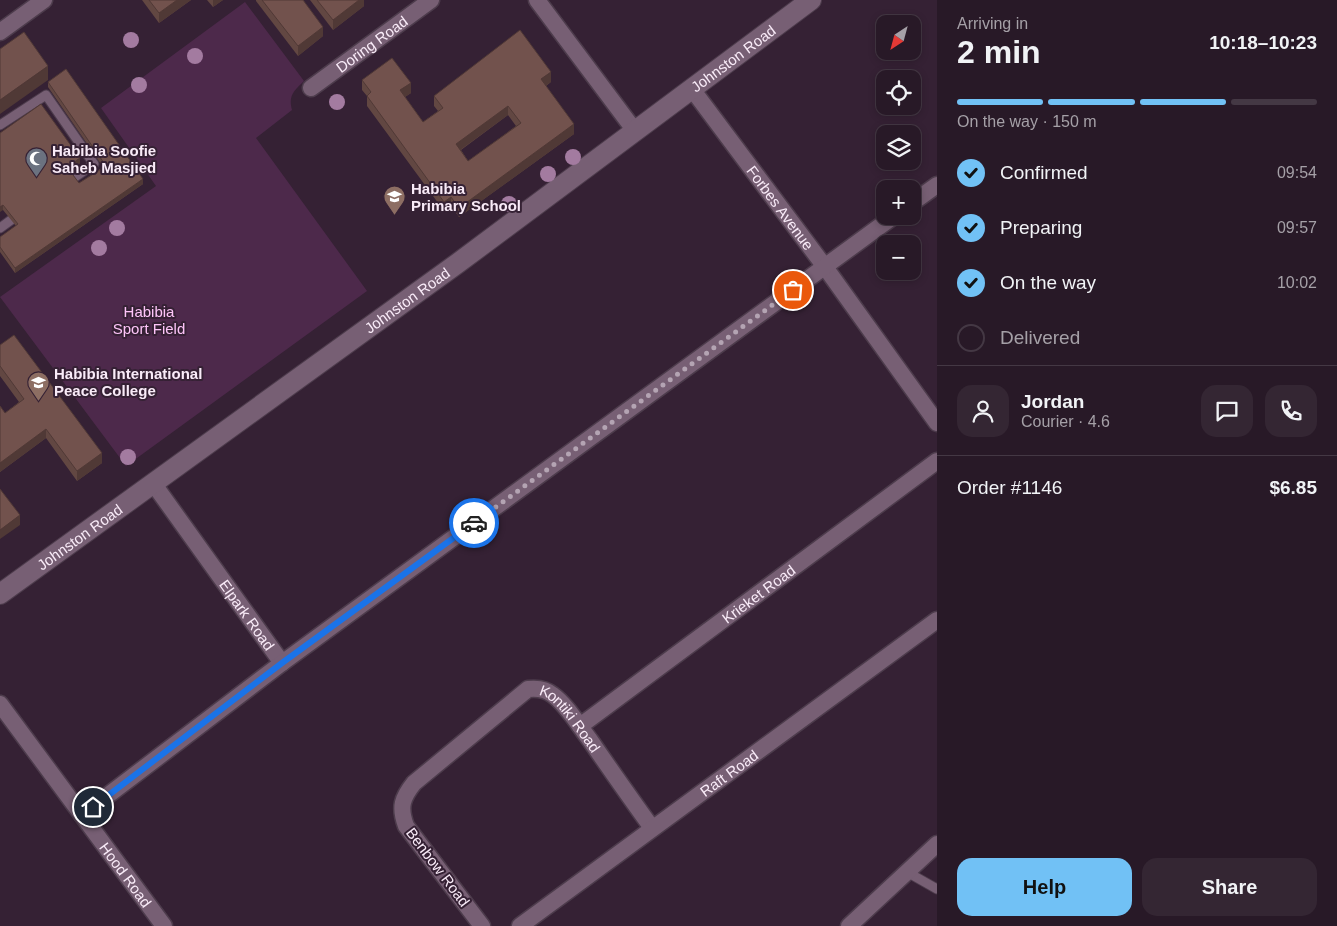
<!DOCTYPE html>
<html lang="en">
<head>
<meta charset="utf-8">
<style>
  body { margin:0; font-family:Arial,sans-serif; background:#342633; color:#f1f3f6; height:100vh; display:flex; flex-direction:column; font-size:19px; white-space:nowrap }
  * { box-sizing:border-box; margin:0 }
  p { font-size:16px; color:#a5a0a7 }
  .icon { flex:none; width:28px; height:28px; fill:none; stroke:currentColor; stroke-width:2; stroke-linecap:round; stroke-linejoin:round }
  .map { position:relative; flex:1; overflow:hidden }
  .panel { display:flex; flex-direction:column; background:#281927; width:400px }
  .panel>* { flex:none }
  .needle { width:32px; rotate:216deg }
  .buttons { position:absolute; left:876px; top:15px; display:grid; gap:10px }
  .buttons a { display:grid; place-items:center; width:45px; height:45px; border-radius:10px; background:#281927; box-shadow:0 2px 8px #0003,0 0 0 1px #443844; font-size:25px }
  .pin { position:absolute; display:grid; place-items:center; width:42px; height:42px; color:#fff; margin:-21px; border:2px solid #fff; border-radius:50%; box-shadow:0 1px 5px #0007 }
  .courier { position:absolute; display:grid; place-items:center; width:50px; height:50px; margin:-25px; border:4px solid #1a73e8; border-radius:50%; background:#fff; color:#222; box-shadow:0 1px 6px #0007 }
  .overview em { font-style:normal; font-weight:600 }
  .overview div { display:flex; flex-direction:column-reverse }
  .overview { display:flex; align-items:center; justify-content:space-between; height:85px; padding:0 20px }
  h1 { font-size:32px; font-weight:600; line-height:38px }
  .bar { display:grid; grid-template-columns:repeat(4,1fr); gap:8px 5px; align-content:center; height:60px; padding:0 20px }
  .bar i { height:6px; border-radius:4px; background:#443844 }
  .bar .on { background:#71c1f5 }
  .bar p { grid-column:span 4 }
  .line { display:flex; align-items:center; gap:12px; padding:0 20px; border-top:1px solid #443844 }
  .line div { flex:1 }
  .round { display:grid; place-items:center; flex:none; width:52px; height:52px; border-radius:15px; background:#342633 }
  ol { padding:0 20px; list-style:none }
  li { display:flex; align-items:center; gap:15px; height:55px }
  li p { margin-inline-start:auto }
  li .icon { padding:5px; border-radius:50%; background:#71c1f5; color:#111; stroke-width:4 }
  li:last-child { color:#a5a0a7 }
  li i { width:28px; height:28px; border:2px solid #443844; border-radius:50% }
  .button { display:flex; gap:10px; margin-top:auto; padding:10px 20px }
  .button a { flex:1; height:58px; border-radius:15px; background:#71c1f5; color:#111; font-size:20px; font-weight:600; line-height:58px; text-align:center }
  .button a+a { background:#342633; color:#f1f3f6 }
  main { display:flex; flex:1; min-height:0 }
  .map>svg:first-child { display:block }
  .green { fill:#4d294b }
  .lines { fill:none; stroke-linecap:round; stroke-linejoin:round }
  .service-casing { stroke:#4d3c4c; stroke-width:11 }
  .minor-casing { stroke:#4d3c4c; stroke-width:19 }
  .tertiary-casing { stroke:#4d3c4c; stroke-width:22 }
  .service { stroke:#775f74; stroke-width:9 }
  .minor { stroke:#775f74; stroke-width:16 }
  .tertiary { stroke:#775f74; stroke-width:20 }
  .tree { fill:#a37ba0 }
  .wall { fill:#624742; fill-rule:evenodd }
  .shaded-wall { fill:#503936 }
  .building { fill:#72524d; stroke:#503936; fill-rule:evenodd }
  .done { stroke:#b4a4b3; stroke-width:5; stroke-dasharray:0 9 }
  .route { stroke:#1a73e8; stroke-width:6 }
  .labels { text-anchor:middle; dominant-baseline:central; stroke-width:4; stroke-linejoin:round; paint-order:stroke }
  .street-label { font-size:15px; fill:#f9ebf8; stroke:#352134 }
  .poi-label { font-size:15px; font-weight:bold; fill:#f9ebf8; stroke:#352134; text-anchor:start }
  .park-label { font-size:15px; fill:#fdc4f8; stroke:#352134 }
</style>
</head>
<body>
<main>
<div class="map">
<svg width="937" height="926" viewBox="0 0 937 926">
  <rect width="100%" height="100%" fill="#352134"/>
  <path class="green" d="M245 2 304 81C294 91 288 95 292 110L256 138 367 291 126 466 0 297 156 186 101 108Z"/>
  <g class="lines">
    <defs>
      <g id="service">
        <path d="M0 125 46 95 94 164 72 179"/>
        <path d="M0 228 11 220"/>
        <path d="M907 872 937 889"/>
      </g>
      <g id="minor">
        <path d="M537 0 635 131"/>
        <path d="M0 32 44 0"/>
        <path id="s1" d="M311 88 431 0"/>
        <path id="s2" d="M692 89 825 267 937 423"/>
        <path d="M912 203 937 185"/>
        <path id="s3" d="M153 483 282 663"/>
        <path id="s4" d="M0 704 164 926"/>
        <path id="s5" d="M580 726 937 461"/>
        <path d="M82 815 282 663 894 216"/>
        <path id="s6" d="M482 926 406 826C399 807 402 798 414 783L528 689C537 688 546 689 553 695 566 704 580 727 590 740 610 769 631 799 652 828"/>
        <path id="s7" d="M520 926 937 620"/>
        <path d="M849 926 937 844"/>
      </g>
      <g id="tertiary">
        <path id="s8" d="M0 594 458 263 811 0"/>
      </g>
    </defs>
    <use href="#service" class="service-casing"/>
    <use href="#minor" class="minor-casing"/>
    <use href="#tertiary" class="tertiary-casing"/>
    <use href="#service" class="service"/>
    <use href="#minor" class="minor"/>
    <use href="#tertiary" class="tertiary"/>
  </g>
  <g class="tree">
    <circle cx="131" cy="40" r="8"/>
    <circle cx="195" cy="56" r="8"/>
    <circle cx="139" cy="85" r="8"/>
    <circle cx="337" cy="102" r="8"/>
    <circle cx="573" cy="157" r="8"/>
    <circle cx="548" cy="174" r="8"/>
    <circle cx="509" cy="204" r="8"/>
    <circle cx="117" cy="228" r="8"/>
    <circle cx="99" cy="248" r="8"/>
    <circle cx="128" cy="457" r="8"/>
  </g>
  <g class="wall">
    <path d="M142 0H191L159 23Z"/>
    <path d="M207 0H223L213 7Z"/>
    <path d="M256 0H303L323 36 298 56 256 1Z"/>
    <path d="M310 0H364V6L333 30Z"/>
    <path d="M362 80 411 93 405 97 423 122 438 111 434 106V96L551 82 546 86 574 134 459 217 451 206 444 211 367 106V96L362 90ZM508 115 516 126 468 161 461 150Z"/>
    <path d="M48 82 143 184 15 273 0 252V237L16 226 3 210 0 133 80 163 69 171 79 183 103 167 48 87Z"/>
    <path d="M0 345 102 463 77 481 46 438 0 472V406L5 413 19 402 0 376Z"/>
  </g>
  <g class="shaded-wall">
    <path d="M177 0H191L159 23V13Z"/>
    <path d="M213 0H223L213 7Z"/>
    <path d="M359 0H364V6L333 30V20Z"/>
    <path d="M323 27V36L298 56V46Z"/>
    <path d="M48 66V80L0 114V100Z"/>
    <path d="M551 72V82L541 89V79Z"/>
    <path d="M411 83V93L400 100V90Z"/>
    <path d="M508 106V115L456 153V144Z"/>
    <path d="M574 124V134L459 217V208Z"/>
    <path d="M80 158V163L67 172V167Z"/>
    <path d="M143 179V184L15 273V268Z"/>
    <path d="M451 197V206L444 211V202Z"/>
    <path d="M3 205V210L0 212V207Z"/>
    <path d="M46 429V438L0 472V463Z"/>
    <path d="M102 453V463L77 481V471Z"/>
    <path d="M20 515V525L0 539V530Z"/>
  </g>
  <g class="building">
    <path d="M149 0H177L159 13Z"/>
    <path d="M262 0H303L323 27 298 46Z"/>
    <path d="M317 0H359L333 20Z"/>
    <path d="M520 30 551 72 541 79 574 124 459 208 451 197 444 202 367 96 371 92 362 80 392 58 411 83 400 90 423 122 443 108 434 96ZM508 106 521 123 468 161 456 144Z"/>
    <path d="M24 32 48 66 0 100V49Z"/>
    <path d="M66 69 143 179 15 268 0 247V237L18 224 3 205 0 207V133L41 104 80 158 67 167 79 183 106 166 48 82Z"/>
    <path d="M14 335 102 453 77 471 46 429 0 463V406L5 413 24 399 0 366V345Z"/>
    <path d="M0 489 20 515 0 530Z"/>
  </g>
  <g class="lines">
    <path class="done" d="M474 523 793 290"/>
    <path class="route" d="M93 807 282 663 474 523"/>
  </g>
  <defs>
    <symbol id="mosque-pin" viewBox="-11 -11 22 30"><path d="M0 17L-7.5 6A9.5 9.5 0 1 1 7.5 6Z" fill="#6b7280" stroke="#352134"/><path d="M3.5-4.9A6 6 0 1 0 3.5 4.9A5 5 0 1 1 3.5-4.9Z" fill="#fff"/></symbol>
    <symbol id="school-pin" viewBox="-11 -11 22 30"><path d="M0 17L-7.5 6A9.5 9.5 0 1 1 7.5 6Z" fill="#8d6e63" stroke="#352134"/><path d="M0-5L7-2L0 1L-7-2ZM-4 1L0 2.5L4 1V4Q0 6-4 4Z" fill="#fff"/></symbol>
    <symbol id="university-pin" viewBox="-11 -11 22 30"><path d="M0 17L-7.5 6A9.5 9.5 0 1 1 7.5 6Z" fill="#8d6e63" stroke="#352134"/><path d="M0-5L7-2L0 1L-7-2ZM-4 1L0 2.5L4 1V4Q0 6-4 4Z" fill="#fff"/></symbol>
  </defs>
  <g fill-rule="evenodd">
    <use href="#mosque-pin" x="24" y="146" width="25" height="34"/>
    <use href="#school-pin" x="382" y="184" width="25" height="34"/>
    <use href="#university-pin" x="26" y="370" width="25" height="34"/>
  </g>
  <g class="labels">
    <g class="street-label">
      <text stroke="none"><textPath href="#s1" startOffset="75">Doring Road</textPath></text>
      <text stroke="none"><textPath href="#s8" startOffset="908">Johnston Road</textPath></text>
      <text stroke="none"><textPath href="#s2" startOffset="148">Forbes Avenue</textPath></text>
      <text stroke="none"><textPath href="#s8" startOffset="502">Johnston Road</textPath></text>
      <text stroke="none"><textPath href="#s8" startOffset="98">Johnston Road</textPath></text>
      <text stroke="none"><textPath href="#s5" startOffset="222">Krieket Road</textPath></text>
      <text stroke="none"><textPath href="#s3" startOffset="162">Elpark Road</textPath></text>
      <text stroke="none"><textPath href="#s6" startOffset="375">Kontiki Road</textPath></text>
      <text stroke="none"><textPath href="#s7" startOffset="259">Raft Road</textPath></text>
      <text transform="translate(438 867) rotate(53)">Benbow Road</text>
      <text stroke="none"><textPath href="#s4" startOffset="212">Hood Road</textPath></text>
    </g>
    <g class="poi-label">
      <text x="52" y="150">Habibia Soofie<tspan x="52" dy="17">Saheb Masjied</tspan></text>
      <text x="411" y="188">Habibia<tspan x="411" dy="17">Primary School</tspan></text>
      <text x="54" y="373">Habibia International<tspan x="54" dy="17">Peace College</tspan></text>
    </g>
    <g class="park-label">
      <text x="149" y="311">Habibia<tspan x="149" dy="17">Sport Field</tspan></text>
    </g>
  </g>
</svg>
<div class="buttons">
<a><svg class="needle" viewBox="-14 -14 28 28"><path d="M0-13l5 13h-10z" fill="#e53935"/><path d="M0 13l5-13h-10z" fill="#a5a0a7"/></svg></a>
<a><svg class="icon" aria-label="locate" viewBox="0 0 24 24"><circle cx="12" cy="12" r="6"/><path d="M12 2v4M12 18v4M2 12h4M18 12h4"/></svg></a>
<a><svg class="icon" aria-label="layers" viewBox="0 0 24 24"><path d="M12 4l9 5-9 5-9-5zM3 14l9 5 9-5"/></svg></a>
<a>+</a>
<a>−</a>
</div>
<div class="pin" style="left:793px;top:290px;background:#ea580c"><svg class="icon" aria-label="bag" viewBox="0 0 24 24"><path d="M5 8h14l-1 12H6zM9 8a3 3 0 0 1 6 0"/></svg></div>
<div class="pin" style="left:93px;top:807px;background:#1f2937"><svg class="icon" aria-label="home" viewBox="0 0 24 24"><path d="M3 11l9-7 9 7M6 9v11h12V9"/></svg></div>
<div class="courier" style="left:474px;top:523px"><svg class="icon" aria-label="car" viewBox="0 0 24 24"><path d="M5 17H2v-5l4-1 3-4h7l3 4 3 1v5h-3M9 17h6M6 11h13"/><circle cx="7" cy="17" r="2"/><circle cx="17" cy="17" r="2"/></svg></div>
</div>
<section class="panel">
<div class="overview"><div><h1>2 min</h1><p>Arriving in</p></div><em>10:18–10:23</em></div>
<div class="bar"><i class="on"></i><i class="on"></i><i class="on"></i><i></i><p>On the way · 150 m</p></div>
<ol>
<li><svg class="icon" aria-label="check" viewBox="0 0 24 24"><path d="M5 12l5 5 9-10"/></svg>Confirmed<p>09:54</p></li>
<li><svg class="icon" aria-label="check" viewBox="0 0 24 24"><path d="M5 12l5 5 9-10"/></svg>Preparing<p>09:57</p></li>
<li><svg class="icon" aria-label="check" viewBox="0 0 24 24"><path d="M5 12l5 5 9-10"/></svg>On the way<p>10:02</p></li>
<li><i></i>Delivered</li>
</ol>
<div class="line" style="height:90px"><a class="round"><svg class="icon" aria-label="person" viewBox="0 0 24 24"><circle cx="12" cy="8" r="4"/><path d="M4 21q1-7 8-7t8 7"/></svg></a><div><b>Jordan</b><p>Courier · 4.6</p></div><a class="round"><svg class="icon" aria-label="chat" viewBox="0 0 24 24"><path d="M4 5h16v11H9l-5 4z"/></svg></a><a class="round"><svg class="icon" aria-label="phone" viewBox="0 0 24 24"><path d="M5 4h4l2 5-3 2q2 4 5 5l2-3 5 2v4C11 20 4 13 5 4z"/></svg></a></div>
<div class="line" style="height:65px"><div>Order #1146</div><b>$6.85</b></div>
<div class="button"><a>Help</a><a>Share</a></div>
</section>
</main>
</body>
</html>
